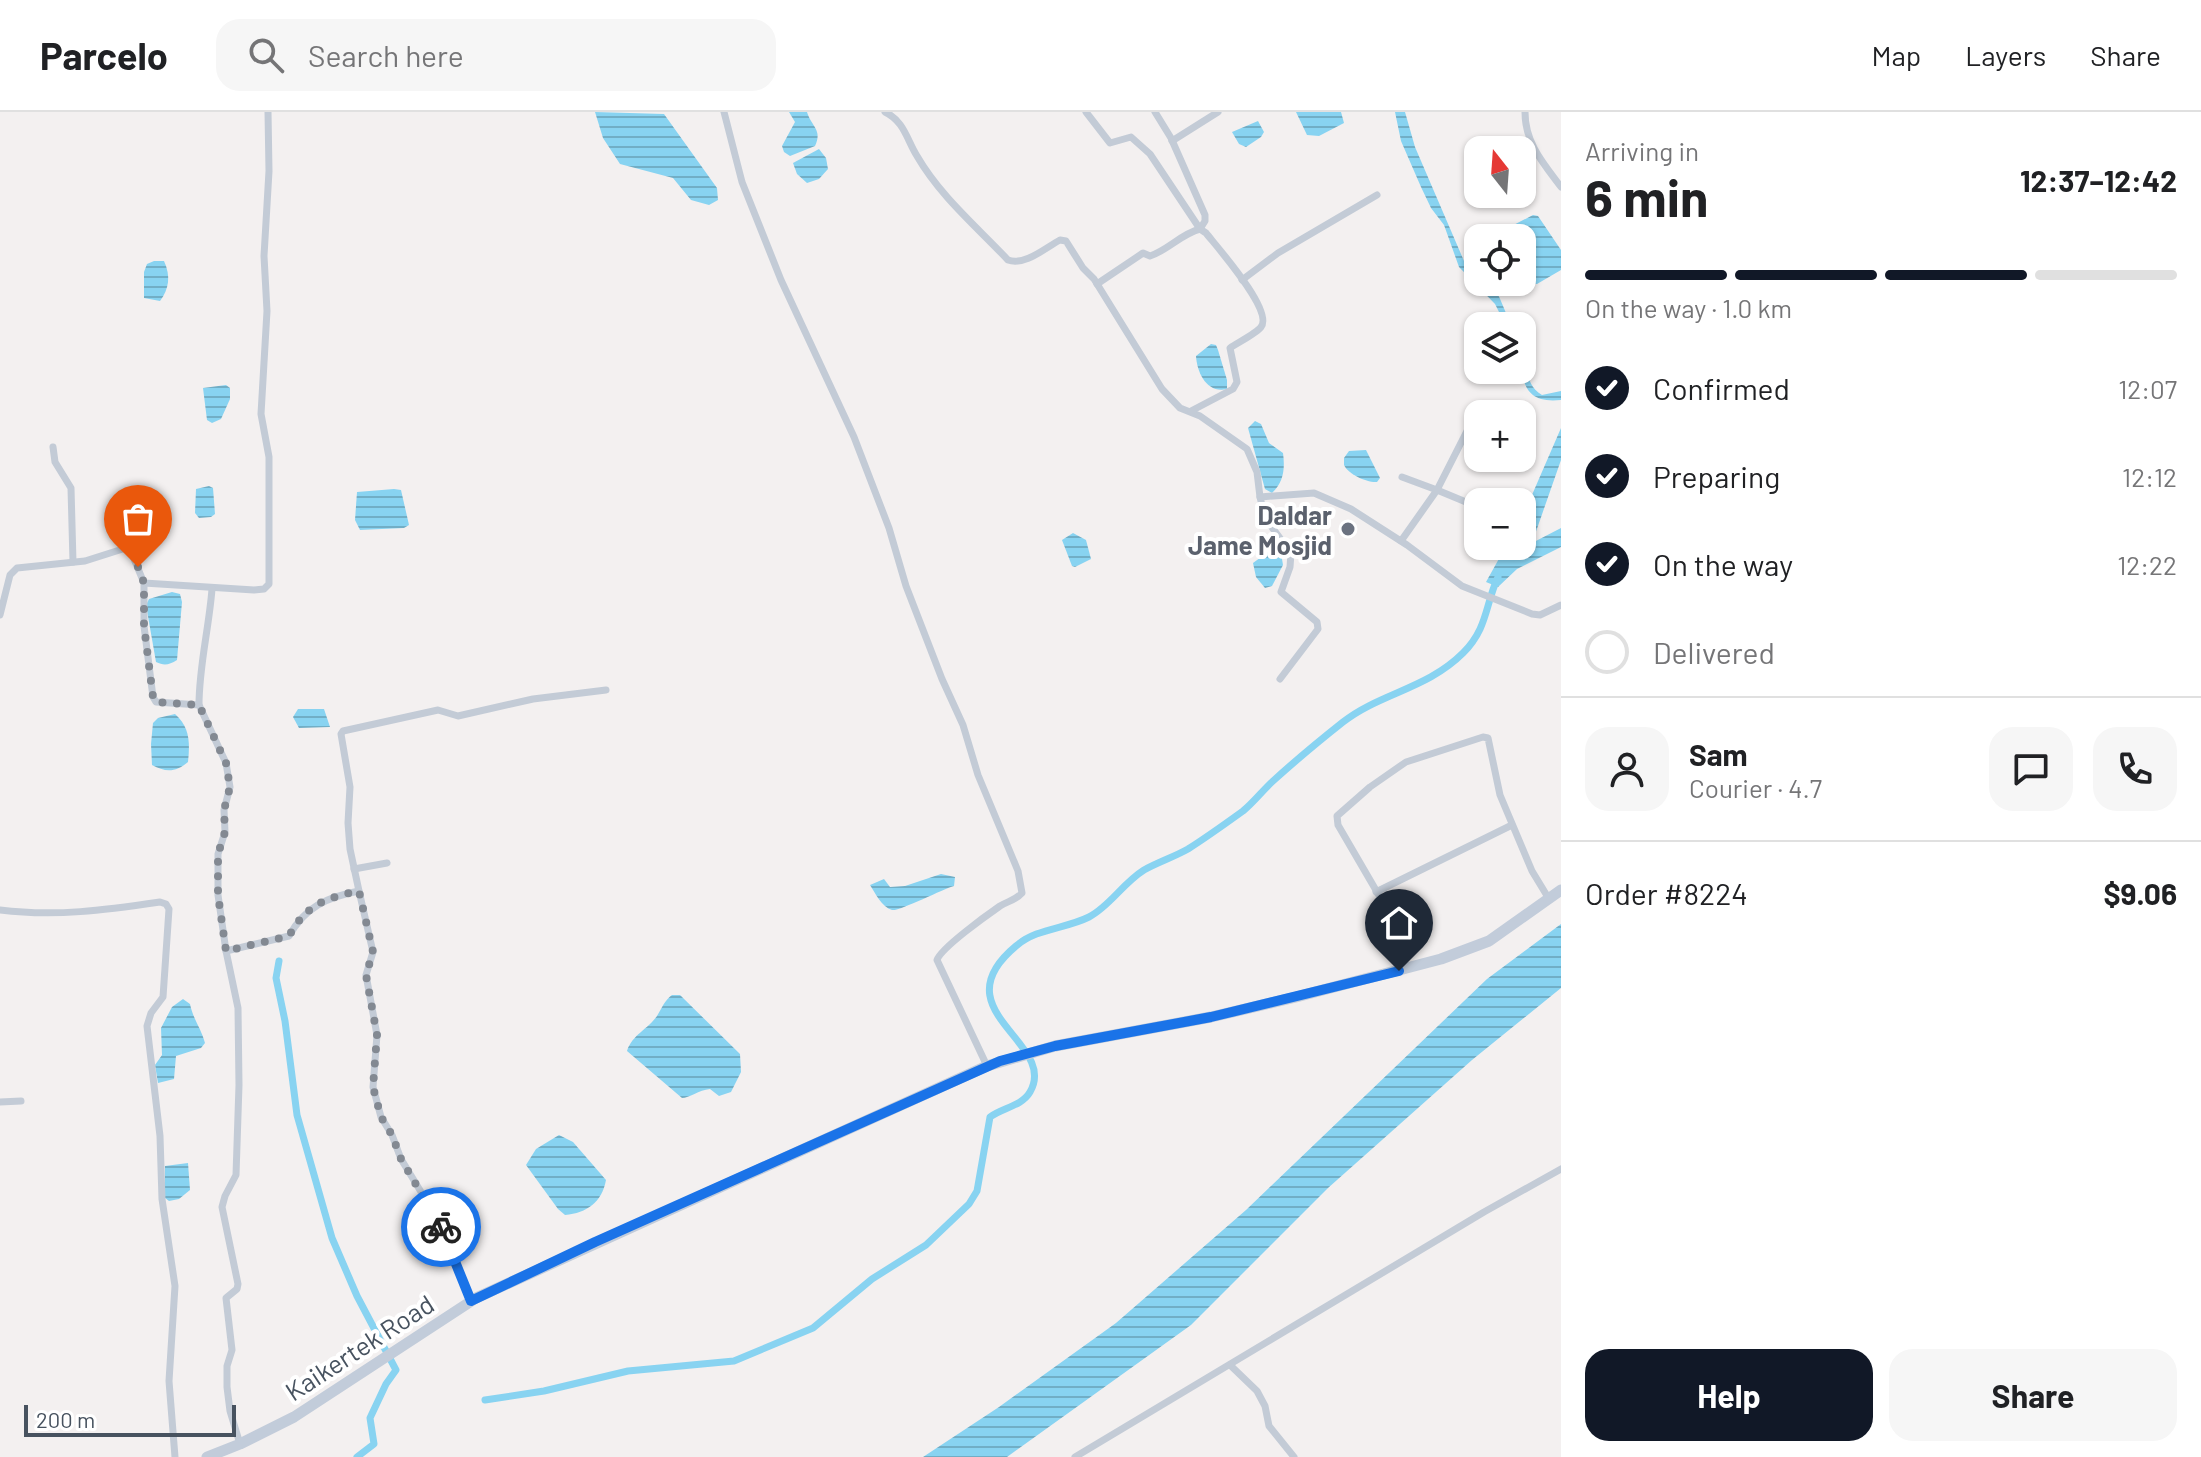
<!DOCTYPE html>
<html lang="en">
<head>
<meta charset="utf-8">
<style>
  body { margin:0; font-family:Barlow,sans-serif; background:#f6f6f6; color:#202124; height:100vh; display:flex; flex-direction:column; font-size:30px; white-space:nowrap }
  * { box-sizing:border-box; margin:0 }
  p { font-size:26px; color:#757577 }
  .icon { flex:none; width:44px; height:44px; fill:none; stroke:currentColor; stroke-width:2; stroke-linecap:round; stroke-linejoin:round }
  .map { position:relative; flex:1; overflow:hidden }
  .details { display:flex; flex-direction:column; background:#fff; width:640px }
  .details>* { flex:none }
  .needle { width:52px; rotate:343deg }
  .controls { position:absolute; left:1464px; top:24px; display:grid; gap:16px }
  .controls a { display:grid; place-items:center; width:72px; height:72px; border-radius:16px; background:#fff; box-shadow:0 2px 6px #0004; font-size:40px }
  .scale { position:absolute; left:24px; bottom:20px; width:212px; box-sizing:border-box; padding-left:8px; border:4px solid #47525f; border-top:0; font-size:22px; line-height:28px; white-space:nowrap; color:#47525f; -webkit-text-stroke:6px #fff; paint-order:stroke }
  .pin { position:absolute; display:grid; place-items:center; width:68px; height:68px; color:#fff; margin:-82px -34px; border-radius:50% 50% 50% 0; rotate:-45deg; box-shadow:0 0 8px #0007 }
  .pin .icon { rotate:45deg }
  .courier { position:absolute; display:grid; place-items:center; width:80px; height:80px; margin:-40px; border:6px solid #1a73e8; border-radius:50%; background:#fff; color:#222; box-shadow:0 2px 10px #0007 }
  .summary em { font-style:normal; font-weight:700 }
  .summary div { display:flex; flex-direction:column-reverse }
  .summary { display:flex; align-items:center; justify-content:space-between; height:136px; padding:0 24px }
  h1 { font-size:52px; font-weight:700; line-height:60px }
  .bar { display:grid; grid-template-columns:repeat(4,1fr); gap:12px 8px; align-content:center; height:96px; padding:0 24px }
  .bar i { height:10px; border-radius:6px; background:#e0e0e0 }
  .bar .active { background:#111827 }
  .bar p { grid-column:span 4 }
  .line { display:flex; align-items:center; gap:20px; padding:0 24px; border-top:2px solid #e0e0e0 }
  .line div { flex:1 }
  .round { display:grid; place-items:center; flex:none; width:84px; height:84px; border-radius:24px; background:#f6f6f6 }
  ol { padding:0 24px; list-style:none }
  li { display:flex; align-items:center; gap:24px; height:88px }
  li p { margin-inline-start:auto }
  li .icon { padding:8px; border-radius:50%; background:#111827; color:#fff; stroke-width:4 }
  li:last-child { color:#757577 }
  li i { width:44px; height:44px; border:4px solid #e0e0e0; border-radius:50% }
  .action { display:flex; gap:16px; margin-top:auto; padding:16px 24px }
  .action a { flex:1; height:92px; border-radius:24px; background:#111827; color:#fff; font-size:32px; font-weight:700; line-height:92px; text-align:center }
  .action a+a { background:#f6f6f6; color:#202124 }
  header { display:flex; align-items:center; gap:48px; box-sizing:border-box; height:112px; padding:0 40px; background:#fff; border-bottom:2px solid #e0e0e0 }
  header strong { font-size:38px }
  nav { display:flex; gap:44px; margin-inline-start:auto; font-size:28px }
  .search { width:560px; height:72px; background:#f6f6f6; display:flex; align-items:center; gap:20px; box-sizing:border-box; padding:0 28px; border-radius:24px; color:#757577; font-size:30px }
  main { display:flex; flex:1; min-height:0 }
  .map>svg:first-child { display:block }
  .water { fill:url(#water-rules) }
  .lines { fill:none; stroke-linecap:round; stroke-linejoin:round }
  .canal { stroke:#88d3f1; stroke-width:7 }
  .street { stroke:#c3cbd6; stroke-width:7 }
  .secondary { stroke:#c2ccda; stroke-width:11 }
  .done { stroke:#838992; stroke-width:8; stroke-dasharray:0 14.4 }
  .route { stroke:#1a73e8; stroke-width:10 }
  .worship-dot { fill:#6b7280; stroke:#fff; stroke-width:3 }
  .labels { text-anchor:middle; dominant-baseline:central; stroke-width:8; stroke-linejoin:round; paint-order:stroke }
  .worship-label { font-size:26px; font-weight:bold; fill:#5b616d; stroke:#fff; text-anchor:end }
  .street-label { font-size:26px; fill:#47525f; stroke:#fff }
</style>
</head>
<body>
<header>
<strong>Parcelo</strong>
<div class="search"><svg class="icon" aria-label="search" viewBox="0 0 24 24"><circle cx="10" cy="10" r="6"/><path d="M15 15l6 6"/></svg>Search here</div>
<nav><a>Map</a><a>Layers</a><a>Share</a></nav>
</header>
<main>
<div class="map">
<svg width="1561" height="1345" viewBox="0 0 1561 1345">
  <defs>
    <pattern id="water-rules" width="6" height="5" patternUnits="userSpaceOnUse" patternTransform="scale(2)"><rect width="6" height="5" fill="#88d3f1"/><path d="M0 2.5h6" fill="none" stroke="#71aec6"/></pattern>
  </defs>
  <rect width="100%" height="100%" fill="#f3f0f0"/>
  <g class="water">
    <path d="M595 0 664 2 717 76 718 88 709 93 691 88 673 66 620 52 603 26Z"/>
    <path d="M789 0H807C811 14 823 18 815 34L790 44 784 40 782 34 795 10Z"/>
    <path d="M1296 0H1341L1344 11 1319 24 1307 23Z"/>
    <path d="M1395 0H1405L1415 35 1464 149 1478 159V170H1490C1501 184 1504 199 1512 214H1506L1495 192 1459 155 1444 113 1431 96 1421 75 1401 29Z"/>
    <path d="M1258 9 1264 20 1261 25 1246 35 1239 32 1232 20Z"/>
    <path d="M819 37 826 46 828 57 819 67 807 71 797 62 793 51Z"/>
    <path d="M1533 103 1538 104 1561 138V158L1537 172 1527 171 1522 165V126H1501V124L1504 118Z"/>
    <path d="M154 149H164C171 164 169 177 160 189L144 186V160L147 152Z"/>
    <path d="M1522 226C1531 243 1519 268 1542 283L1561 279V288C1516 293 1522 258 1522 226Z"/>
    <path d="M1211 232 1216 233 1218 238 1227 268V277C1207 282 1197 261 1196 244Z"/>
    <path d="M226 273 230 276V287L221 307 212 311 207 308 203 276Z"/>
    <path d="M1255 309 1261 312 1269 331 1283 341C1285 356 1284 370 1272 381L1265 377 1248 316Z"/>
    <path d="M1561 316V348L1532 431 1561 416V435L1517 457 1498 475 1486 470 1506 434H1522V406Z"/>
    <path d="M1366 338 1380 366 1377 370C1367 371 1348 362 1344 353V346L1349 339Z"/>
    <path d="M209 374 213 376 215 402 211 405 199 406 195 401 196 377Z"/>
    <path d="M394 377 401 378 409 413 404 416 360 418 355 408 357 380Z"/>
    <path d="M1073 421 1086 428 1091 447 1075 455 1072 454 1062 428Z"/>
    <path d="M1272 437 1281 441 1283 453 1272 474 1265 476 1256 465 1253 451Z"/>
    <path d="M172 480 180 482 182 490 177 548C169 553 164 554 156 550L146 493 149 487Z"/>
    <path d="M298 597H324L330 615 299 616 293 605Z"/>
    <path d="M175 602C190 615 190 631 188 650 175 661 165 660 152 653L151 632 153 611 158 606Z"/>
    <path d="M941 762 955 765 954 774C943 777 898 800 892 798 882 795 875 781 870 773L884 767 890 775 905 774Z"/>
    <path d="M1561 812V876L1472 948 1328 1076 1191 1213 1007 1345H923L999 1295 1116 1211 1246 1098 1487 867Z"/>
    <path d="M672 883H680L740 942 741 960 731 980 719 984 710 977C699 978 689 986 682 986L627 939C632 923 648 917 657 904 662 896 664 889 672 883Z"/>
    <path d="M183 887 190 892C193 907 201 916 205 931L201 936 176 944 174 967 158 971 155 953 162 943 161 916 172 895Z"/>
    <path d="M559 1023 573 1030 606 1068C602 1090 587 1101 565 1103L558 1097 526 1053 536 1037Z"/>
    <path d="M188 1051 190 1078 179 1087 169 1089 165 1086V1054Z"/>
  </g>
  <g class="lines">
    <g class="canal">
      <path d="M279 849 276 866 285 909 297 1003 332 1126 357 1184 396 1258 386 1272 370 1306 374 1332 357 1345"/>
      <path d="M485 1288 544 1279 628 1259 734 1249 813 1216 872 1167 926 1133 969 1092 977 1079 990 1005C1002 996 1022 994 1030 980 1059 930 938 899 1016 834 1037 816 1065 817 1089 805 1110 794 1123 771 1144 758 1158 750 1174 745 1188 737 1207 725 1225 712 1243 699 1254 690 1263 678 1273 669 1295 649 1319 629 1343 610 1380 581 1427 577 1463 541 1488 516 1485 493 1498 465"/>
    </g>
    <g class="street">
      <path d="M268 0 269 59 264 144 267 199 261 302 269 345V472L264 477 254 478 144 471V514L153 585 156 590 199 593 226 651 230 675 224 698 225 720 218 742V783L226 839 289 824C305 795 327 785 359 779L373 840 366 863 377 923 373 975 381 1005 392 1023 401 1047 432 1098 471 1189"/>
      <path d="M724 0 742 70 781 168 854 325 889 416 906 474 942 567 963 613 978 663 1018 759 1022 781C1016 788 1008 789 1000 794 987 803 941 836 937 848L987 954"/>
      <path d="M885 0C904 9 907 28 917 44 940 84 977 115 1008 148 1025 154 1045 136 1060 128L1066 129 1083 156 1094 167 1162 277 1180 296 1200 304 1247 337 1257 360 1260 385 1314 381 1351 397 1407 433 1462 474 1532 502 1540 503 1561 493"/>
      <path d="M1086 0 1110 31 1131 25 1150 42 1200 117 1205 109V103L1171 26 1155 0"/>
      <path d="M1525 0C1525 31 1543 51 1561 75"/>
      <path d="M1172 29 1218 0"/>
      <path d="M1242 168 1278 141 1377 83"/>
      <path d="M1097 172 1143 141 1150 144C1168 138 1181 122 1200 117L1206 121C1217 135 1274 199 1261 215 1257 221 1237 231 1230 236L1237 270 1233 277 1191 299"/>
      <path d="M53 335 55 350 71 376 73 450"/>
      <path d="M1402 365 1437 378 1469 315 1472 300"/>
      <path d="M1260 385 1265 406 1291 441 1290 455 1281 480 1317 510 1318 517 1280 567"/>
      <path d="M1401 429 1437 378 1478 395"/>
      <path d="M0 503 10 463 17 456 85 449 129 435 144 471"/>
      <path d="M199 593C199 554 209 516 212 477"/>
      <path d="M354 757 387 751"/>
      <path d="M359 779 350 737 348 711 350 675 341 622 343 619 438 598 458 604 533 587 606 578"/>
      <path d="M1376 780 1512 713"/>
      <path d="M0 798C55 805 106 798 160 790L166 792 169 797 163 885 151 901 147 914 160 1024 162 1087 175 1174 169 1269 175 1345"/>
      <path d="M226 839 238 896 239 973 236 1063 225 1084 222 1095 238 1172 237 1177 226 1186 232 1238 227 1254V1275L230 1299 240 1332"/>
      <path d="M1399 859 1384 792 1338 713 1337 704 1370 675 1406 650 1483 625 1488 626 1500 683 1532 759 1549 787"/>
      <path d="M0 990 21 989"/>
      <path d="M1230 1253 1257 1279 1265 1294 1269 1314 1294 1345"/>
      <path d="M1075 1345 1484 1100 1561 1057"/>
    </g>
    <path class="secondary" d="M207 1345 240 1332 294 1305 476 1186 987 954 1055 934 1211 905 1296 885 1441 847 1489 829 1561 778"/>
  </g>
  <g class="lines">
    <path class="done" d="M138 455 144 471V514L153 585 156 590 199 593 226 651 230 675 224 698 225 720 218 742V783L226 839 289 824C306 793 325 786 359 779L373 840 366 863 377 923 373 975 381 1005 392 1023 401 1047 441 1115"/>
    <path class="route" d="M441 1115 471 1189 595 1130 1000 949 1055 934 1211 905 1399 859"/>
  </g>
  <circle class="worship-dot" cx="1348" cy="417" r="8"/>
  <g class="labels">
    <g class="worship-label">
      <text x="1332" y="402">Daldar<tspan x="1332" dy="30">Jame Mosjid</tspan></text>
    </g>
    <g class="street-label">
      <text transform="translate(359 1235) rotate(-33)">Kaikertek Road</text>
    </g>
  </g>
</svg>
<div class="controls">
<a><svg class="needle" viewBox="-14 -14 28 28"><path d="M0-13l5 13h-10z" fill="#e53935"/><path d="M0 13l5-13h-10z" fill="#757577"/></svg></a>
<a><svg class="icon" aria-label="locate" viewBox="0 0 24 24"><circle cx="12" cy="12" r="6"/><path d="M12 2v4M12 18v4M2 12h4M18 12h4"/></svg></a>
<a><svg class="icon" aria-label="layers" viewBox="0 0 24 24"><path d="M12 4l9 5-9 5-9-5zM3 14l9 5 9-5"/></svg></a>
<a>+</a>
<a>−</a>
</div>
<div class="scale">200 m</div>
<div class="pin" style="left:138px;top:455px;background:#ea580c"><svg class="icon" aria-label="bag" viewBox="0 0 24 24"><path d="M5 8h14l-1 12H6zM9 8a3 3 0 0 1 6 0"/></svg></div>
<div class="pin" style="left:1399px;top:859px;background:#1f2937"><svg class="icon" aria-label="home" viewBox="0 0 24 24"><path d="M3 11l9-7 9 7M6 9v11h12V9"/></svg></div>
<div class="courier" style="left:441px;top:1115px"><svg class="icon" aria-label="bike" viewBox="0 0 24 24"><circle cx="6" cy="16" r="4"/><circle cx="18" cy="16" r="4"/><path d="M6 16l4-8h5l3 8M10 8l3 8H6M13 5h3"/></svg></div>
</div>
<section class="details">
<div class="summary"><div><h1>6 min</h1><p>Arriving in</p></div><em>12:37–12:42</em></div>
<div class="bar"><i class="active"></i><i class="active"></i><i class="active"></i><i></i><p>On the way · 1.0 km</p></div>
<ol>
<li><svg class="icon" aria-label="check" viewBox="0 0 24 24"><path d="M5 12l5 5 9-10"/></svg>Confirmed<p>12:07</p></li>
<li><svg class="icon" aria-label="check" viewBox="0 0 24 24"><path d="M5 12l5 5 9-10"/></svg>Preparing<p>12:12</p></li>
<li><svg class="icon" aria-label="check" viewBox="0 0 24 24"><path d="M5 12l5 5 9-10"/></svg>On the way<p>12:22</p></li>
<li><i></i>Delivered</li>
</ol>
<div class="line" style="height:144px"><a class="round"><svg class="icon" aria-label="person" viewBox="0 0 24 24"><circle cx="12" cy="8" r="4"/><path d="M4 21q1-7 8-7t8 7"/></svg></a><div><b>Sam</b><p>Courier · 4.7</p></div><a class="round"><svg class="icon" aria-label="chat" viewBox="0 0 24 24"><path d="M4 5h16v11H9l-5 4z"/></svg></a><a class="round"><svg class="icon" aria-label="phone" viewBox="0 0 24 24"><path d="M5 4h4l2 5-3 2q2 4 5 5l2-3 5 2v4C11 20 4 13 5 4z"/></svg></a></div>
<div class="line" style="height:104px"><div>Order #8224</div><b>$9.06</b></div>
<div class="action"><a>Help</a><a>Share</a></div>
</section>
</main>
</body>
</html>
